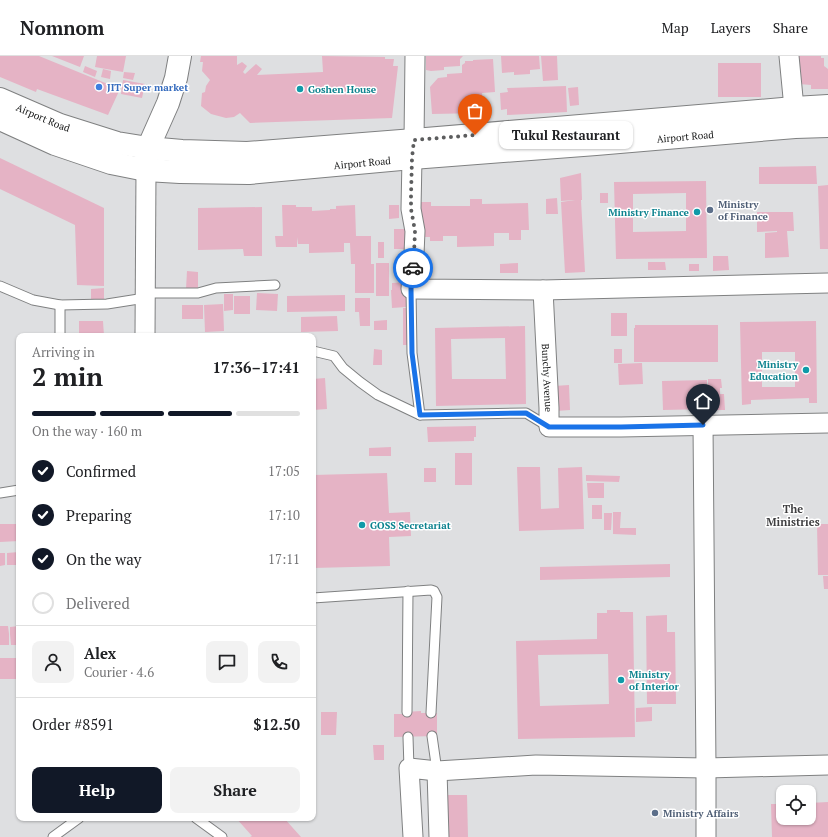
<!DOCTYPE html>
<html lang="en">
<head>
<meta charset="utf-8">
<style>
  body { margin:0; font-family:"PT Serif",serif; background:#f2f2f2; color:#202124; height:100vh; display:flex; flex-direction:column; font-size:15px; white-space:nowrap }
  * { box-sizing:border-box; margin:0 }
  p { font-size:13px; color:#757577 }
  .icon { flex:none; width:22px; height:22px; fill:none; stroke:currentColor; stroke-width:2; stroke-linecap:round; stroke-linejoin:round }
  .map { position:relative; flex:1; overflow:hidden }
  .sheet { position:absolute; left:16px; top:277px; width:300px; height:488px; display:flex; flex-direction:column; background:#fff; border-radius:8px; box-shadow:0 1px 3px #0004 }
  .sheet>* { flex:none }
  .tools { position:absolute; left:776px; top:729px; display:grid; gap:8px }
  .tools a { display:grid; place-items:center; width:40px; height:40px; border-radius:8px; background:#fff; box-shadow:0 1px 3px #0004; font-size:20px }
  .pin { position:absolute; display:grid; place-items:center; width:34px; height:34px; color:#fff; margin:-41px -17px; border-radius:50% 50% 50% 0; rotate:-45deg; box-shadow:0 0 4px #0007 }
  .pin .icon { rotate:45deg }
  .courier { position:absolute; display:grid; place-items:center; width:40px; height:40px; margin:-20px; border:3px solid #1a73e8; border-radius:50%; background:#fff; color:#222; box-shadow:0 1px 5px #0007 }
  .bubble { position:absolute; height:28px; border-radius:8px; background:#fff; box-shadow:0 1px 3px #0004; font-size:13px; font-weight:800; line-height:28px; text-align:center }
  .headline em { font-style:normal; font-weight:800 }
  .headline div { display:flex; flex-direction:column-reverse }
  .headline { display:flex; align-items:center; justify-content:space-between; height:68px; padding:0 16px }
  h1 { font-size:26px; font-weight:800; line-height:30px }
  .bar { display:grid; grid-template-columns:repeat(4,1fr); gap:6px 4px; align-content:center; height:48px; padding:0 16px }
  .bar i { height:5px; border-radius:3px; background:#e0e0e0 }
  .bar .selected { background:#111827 }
  .bar p { grid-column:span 4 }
  .line { display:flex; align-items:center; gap:10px; padding:0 16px; border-top:1px solid #e0e0e0 }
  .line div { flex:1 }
  .round { display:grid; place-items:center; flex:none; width:42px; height:42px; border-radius:8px; background:#f2f2f2 }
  ol { padding:0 16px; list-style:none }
  li { display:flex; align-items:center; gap:12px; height:44px }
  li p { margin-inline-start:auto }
  li .icon { padding:4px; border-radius:50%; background:#111827; color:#fff; stroke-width:4 }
  li:last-child { color:#757577 }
  li i { width:22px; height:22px; border:2px solid #e0e0e0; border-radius:50% }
  .primary-button { display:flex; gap:8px; margin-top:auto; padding:8px 16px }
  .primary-button a { flex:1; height:46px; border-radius:8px; background:#111827; color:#fff; font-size:16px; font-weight:800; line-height:46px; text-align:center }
  .primary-button a+a { background:#f2f2f2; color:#202124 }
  header { display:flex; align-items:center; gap:24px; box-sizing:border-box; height:56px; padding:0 20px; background:#fff; border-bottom:1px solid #e0e0e0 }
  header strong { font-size:19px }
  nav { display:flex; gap:22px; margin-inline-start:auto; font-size:14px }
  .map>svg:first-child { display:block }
  .building { fill:#e5b3c5; fill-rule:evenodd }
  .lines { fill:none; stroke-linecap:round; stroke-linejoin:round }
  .service-casing { stroke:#7f8081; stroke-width:11 }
  .minor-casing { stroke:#7f8081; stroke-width:21 }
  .tertiary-casing { stroke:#7f8081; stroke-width:24 }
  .primary-casing { stroke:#7f8081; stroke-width:24 }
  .service { stroke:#fff; stroke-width:9 }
  .minor { stroke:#fff; stroke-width:19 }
  .tertiary { stroke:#fff; stroke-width:22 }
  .primary { stroke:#fff; stroke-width:22 }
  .done { stroke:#5c5d5e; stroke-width:4; stroke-dasharray:0 7.2 }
  .route { stroke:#1a73e8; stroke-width:5 }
  .shop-dot { fill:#3f7fe0; stroke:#fff; stroke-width:1.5 }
  .culture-dot { fill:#0f9aa8; stroke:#fff; stroke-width:1.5 }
  .service-dot { fill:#5c6f8a; stroke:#fff; stroke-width:1.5 }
  .labels { text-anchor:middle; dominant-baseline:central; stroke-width:3; stroke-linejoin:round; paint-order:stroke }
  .shop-label { font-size:10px; font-weight:bold; fill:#366cbe; stroke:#fff; text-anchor:start }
  .culture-label { font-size:10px; font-weight:bold; fill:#0d838f; stroke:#fff; text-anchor:start }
  .street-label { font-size:10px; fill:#161717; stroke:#fff }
  .service-label { font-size:10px; font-weight:bold; fill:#4e5e75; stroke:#fff; text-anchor:start }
  .neighbourhood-label { font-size:11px; font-weight:bold; fill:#3f3f41; stroke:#fff }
</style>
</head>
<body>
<header>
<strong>Nomnom</strong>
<nav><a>Map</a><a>Layers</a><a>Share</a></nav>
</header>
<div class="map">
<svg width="828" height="781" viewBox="0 0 828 781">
  <rect width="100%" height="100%" fill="#dedfe1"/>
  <g class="building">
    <path d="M0 0H39L120 33 108 59 37 33 36 36 0 21Z"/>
    <path d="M52 0H84L80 11Z"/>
    <path d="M97 0H126L123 16 95 11Z"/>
    <path d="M201 0H237V9L242 6 247 10 243 16 245 18 256 8 262 13 257 19 323 16 322 0 385 1V3H394L393 10H398L392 62 250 67 240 57 234 61 226 62 211 58 201 50 202 37 205 36 206 30 210 24 202 15 203 6H200Z"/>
    <path d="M426 0H463L460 3V10L444 11V14L431 15 426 14Z"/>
    <path d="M501 0H539L540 13 530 14V18L514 19V16L502 17Z"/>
    <path d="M541 0H557L558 24 543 25Z"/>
    <path d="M798 0H821V2H824V10L828 13V33H811V29L799 28Z"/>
    <path d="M493 3 495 36 482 37 483 57 432 58 430 31 438 22 447 21V18L462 17V9L465 7V5H473V4Z"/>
    <rect x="718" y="7" width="43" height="34"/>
    <path d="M85 10 97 15 95 21 83 16Z"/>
    <path d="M103 13 111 15 110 23 101 21Z"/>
    <path d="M124 16 135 17 133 24 123 22Z"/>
    <path d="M123 24 145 28 142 42 121 38Z"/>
    <path d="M566 30 567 56 507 59V53L501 54 500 37 508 36 507 32Z"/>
    <path d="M578 31 579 49 570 50 568 32Z"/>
    <path d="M0 102 104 152V230L77 229 75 169 0 133Z"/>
    <path d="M816 110 817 128H759V111Z"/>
    <path d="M581 117 582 144H581L585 216 565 217 561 146 575 144 561 145 560 122Z"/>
    <path d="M706 125 707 202 616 203 614 126ZM686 137V175L633 176V138Z"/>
    <path d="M828 129V193H820L818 130Z"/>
    <rect x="600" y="137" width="8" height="10"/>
    <path d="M557 142 558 158H546V143Z"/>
    <path d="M470 143H482V148L528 147 529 174H521V184H509V177H494V190L457 191V180H443V185H430V181H419L418 146H431V150H470Z"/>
    <path d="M282 149H296V151H312V155L330 154V153H336V150L355 149 356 180H371V208H374V237H355V208H351L350 187H344V196L309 197V188H298L297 181V191H276L275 180H283Z"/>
    <path d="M389 149H399V162L389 163Z"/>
    <path d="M262 151V200H244L243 193 198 194V152Z"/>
    <path d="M757 156H793L794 175H787L789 201 765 202V177L777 176V175L757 176Z"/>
    <rect x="394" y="173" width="11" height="20"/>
    <rect x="378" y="186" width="6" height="16"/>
    <path d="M713 200H728L729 214 713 215Z"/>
    <path d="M648 206H665L666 214H648Z"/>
    <rect x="376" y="207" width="13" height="33"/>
    <path d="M518 207V217H500V208Z"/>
    <rect x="689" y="208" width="10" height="7"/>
    <path d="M187 215 198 216V233H186Z"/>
    <path d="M408 226 406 238V251L392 252 391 234H392V227Z"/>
    <path d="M104 232V245H91V233Z"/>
    <path d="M257 237 278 238 277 255 256 254Z"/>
    <path d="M224 238H233V254L224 255Z"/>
    <path d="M345 239V255L287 256V240Z"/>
    <rect x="234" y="240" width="16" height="18"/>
    <path d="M355 242H370V270H360L359 256H355Z"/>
    <path d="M223 248 224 275 205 276 204 249Z"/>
    <rect x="182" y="249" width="21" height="14"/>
    <rect x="403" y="252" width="7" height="37"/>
    <rect x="611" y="257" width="16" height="23"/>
    <path d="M337 260 338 275 301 276V261Z"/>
    <path d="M387 264V274H374V265Z"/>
    <path d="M79 265H103L104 280H79Z"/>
    <path d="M816 265 817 347H809V342L751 344V348L742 349 740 266ZM762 296H795V331H762Z"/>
    <path d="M635 269H718V306H634V272H635Z"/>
    <path d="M525 270 526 348 436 350 435 272ZM505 282 506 323H452L451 283Z"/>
    <path d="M374 293 382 294V309H373Z"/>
    <rect x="614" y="293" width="8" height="14"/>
    <path d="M642 307 643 328 619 329 618 308Z"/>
    <path d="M325 322 327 353 313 354V323Z"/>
    <path d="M708 323H721L722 332H720V338H724L725 354H708Z"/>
    <path d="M707 324V353L663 354 662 325Z"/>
    <path d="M569 329 570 354 556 355 554 330Z"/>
    <path d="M476 370V381H474V385L428 386 427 371Z"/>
    <path d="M391 391V400H369V392Z"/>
    <rect x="455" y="397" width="17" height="32"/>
    <path d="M517 411H540L541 453 559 452 558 412 582 411 584 473 519 475Z"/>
    <rect x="424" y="412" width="12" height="14"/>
    <path d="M387 417 389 457 410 456 411 480 389 481 390 510 313 512V419Z"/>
    <path d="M586 419 620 420 619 426 586 425Z"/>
    <path d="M587 427H604V442H588Z"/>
    <rect x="592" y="449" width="10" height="14"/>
    <path d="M613 456H621L620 472H636V479L613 478Z"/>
    <path d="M604 457H612L611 474H604Z"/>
    <path d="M0 468H19V485L0 486Z"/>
    <path d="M817 468H828V519H818Z"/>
    <path d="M19 496V509H7V497Z"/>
    <path d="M0 497H5V509L0 510Z"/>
    <path d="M670 508V521L540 524V511Z"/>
    <path d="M823 520H828V533H824Z"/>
    <path d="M607 554H620V556H633L635 681 518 683 516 585 597 583V557H607ZM608 598 609 648 540 650 538 599Z"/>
    <path d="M667 559V576H675L676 648H647L646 560Z"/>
    <path d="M0 570H8L9 578H6H9V589H0Z"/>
    <path d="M19 570V578H10V571Z"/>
    <path d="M10 578H19V589H11Z"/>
    <rect x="0" y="602" width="19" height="21"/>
    <path d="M652 651V665L636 666V652Z"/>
    <path d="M421 655V657H437V680L394 681V658H405V656Z"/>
    <path d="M321 656H337L336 679H321Z"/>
    <path d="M373 689H384V704H374Z"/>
    <path d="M447 739H467L468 781H448Z"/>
    <path d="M828 746V781H772L771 748H783V762H809V747Z"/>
    <path d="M236 762H284L301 781H250L252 780Z"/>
  </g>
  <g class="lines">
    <defs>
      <g id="service">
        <path d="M0 230 33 244 60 249 107 248 145 242"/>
        <path d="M411 233 412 297 420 359"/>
        <path d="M145 237H198L216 232 275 229"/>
        <path d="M60 249V280"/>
        <path d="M313 295 334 300 343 312 360 326 378 339 420 359 526 357 549 371"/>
        <path d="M0 437 19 434"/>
        <path d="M313 542 431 534 434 535 437 541 431 657"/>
        <path d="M407 656 408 535"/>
        <path d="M432 680 437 715"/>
        <path d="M408 681 409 712"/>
        <path d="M196 762 222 781"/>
        <path d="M53 781 79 762"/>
      </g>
      <g id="minor">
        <path d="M415 0 414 84 412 102 411 153 415 175 414 198 411 233 543 234 828 227"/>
        <path d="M789 0 794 52"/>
        <path id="s1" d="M543 234 549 352V371H621L828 367"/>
        <path d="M145 280 146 114"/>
        <path d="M703 369 706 712V781"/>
        <path d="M437 715 439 781"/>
        <path d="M413 781 409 712 437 715 536 709 706 712 828 709"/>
      </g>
      <path id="tertiary" d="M146 111 148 92 168 47 176 22 180 0"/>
      <g id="primary">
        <path id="s2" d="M0 43 60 69 117 87 148 92 182 95 247 97 414 84 794 52 828 50"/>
        <path id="s3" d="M0 63 55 88 111 107 146 114 180 116 249 117 412 102 596 88 795 71 828 70"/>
      </g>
    </defs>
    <use href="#service" class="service-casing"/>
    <use href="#minor" class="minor-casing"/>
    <use href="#tertiary" class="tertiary-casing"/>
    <use href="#primary" class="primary-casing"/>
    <use href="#service" class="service"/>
    <use href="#minor" class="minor"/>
    <use href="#tertiary" class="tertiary"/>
    <use href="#primary" class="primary"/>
  </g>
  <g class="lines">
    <path class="done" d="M413 212 414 198 415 175 411 153V140L412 102 414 84 475 79"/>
    <path class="route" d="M413 212 411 233 412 297 420 359 526 357 549 371H621L703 369"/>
  </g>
  <circle class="shop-dot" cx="99" cy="31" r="4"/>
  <g class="culture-dot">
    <circle cx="300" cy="33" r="4"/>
    <circle cx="697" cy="156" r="4"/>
    <circle cx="806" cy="314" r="4"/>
    <circle cx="362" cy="469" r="4"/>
    <circle cx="621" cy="624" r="4"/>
  </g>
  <g class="service-dot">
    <circle cx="710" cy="154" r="4"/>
    <circle cx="655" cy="757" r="4"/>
  </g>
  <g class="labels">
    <g class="shop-label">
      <text x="107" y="31">JIT Super market</text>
    </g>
    <g class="culture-label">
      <text x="308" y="33">Goshen House</text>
      <text x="689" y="156" text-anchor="end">Ministry Finance</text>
      <text x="798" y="308" text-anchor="end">Ministry<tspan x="798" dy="12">Education</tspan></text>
      <text x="370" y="469">GOSS Secretariat</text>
      <text x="629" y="618">Ministry<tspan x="629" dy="12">of Interior</tspan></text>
    </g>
    <g class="street-label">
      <text stroke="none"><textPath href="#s2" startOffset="47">Airport Road</textPath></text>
      <text stroke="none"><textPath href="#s3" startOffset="696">Airport Road</textPath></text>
      <text stroke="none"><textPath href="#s3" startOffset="372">Airport Road</textPath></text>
      <text stroke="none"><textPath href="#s1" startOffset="88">Bunchy Avenue</textPath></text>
    </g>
    <g class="service-label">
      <text x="718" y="148">Ministry<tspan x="718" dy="12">of Finance</tspan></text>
      <text x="663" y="757">Ministry Affairs</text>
    </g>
    <g class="neighbourhood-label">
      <text x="793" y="453">The<tspan x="793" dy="13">Ministries</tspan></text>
    </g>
  </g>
</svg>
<div class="tools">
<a><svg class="icon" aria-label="locate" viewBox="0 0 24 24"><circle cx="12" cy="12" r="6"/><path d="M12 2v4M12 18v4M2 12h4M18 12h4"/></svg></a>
</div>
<div class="pin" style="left:475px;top:79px;background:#ea580c"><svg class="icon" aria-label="bag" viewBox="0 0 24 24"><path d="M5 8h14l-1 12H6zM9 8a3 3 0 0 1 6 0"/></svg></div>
<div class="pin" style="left:703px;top:369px;background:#1f2937"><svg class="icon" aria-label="home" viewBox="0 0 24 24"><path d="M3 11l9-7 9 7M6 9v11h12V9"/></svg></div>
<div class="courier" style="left:413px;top:212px"><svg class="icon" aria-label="car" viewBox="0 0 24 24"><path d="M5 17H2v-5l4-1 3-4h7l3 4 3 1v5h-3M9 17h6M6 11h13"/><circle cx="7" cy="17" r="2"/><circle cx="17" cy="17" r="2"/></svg></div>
<div class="bubble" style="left:499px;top:65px;width:134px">Tukul Restaurant</div>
<section class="sheet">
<div class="headline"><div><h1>2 min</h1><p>Arriving in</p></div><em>17:36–17:41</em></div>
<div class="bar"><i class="selected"></i><i class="selected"></i><i class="selected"></i><i></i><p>On the way · 160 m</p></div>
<ol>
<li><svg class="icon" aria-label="check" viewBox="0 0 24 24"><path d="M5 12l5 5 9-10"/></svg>Confirmed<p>17:05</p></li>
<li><svg class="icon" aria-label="check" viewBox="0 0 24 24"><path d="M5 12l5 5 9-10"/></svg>Preparing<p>17:10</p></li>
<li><svg class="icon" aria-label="check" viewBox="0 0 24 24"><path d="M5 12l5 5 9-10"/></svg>On the way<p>17:11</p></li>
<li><i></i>Delivered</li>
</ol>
<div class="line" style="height:72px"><a class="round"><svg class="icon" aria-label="person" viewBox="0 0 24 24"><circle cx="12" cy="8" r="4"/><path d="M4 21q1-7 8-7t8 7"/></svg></a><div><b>Alex</b><p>Courier · 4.6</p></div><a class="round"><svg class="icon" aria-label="chat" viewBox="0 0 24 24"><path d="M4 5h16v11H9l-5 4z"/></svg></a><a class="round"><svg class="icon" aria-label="phone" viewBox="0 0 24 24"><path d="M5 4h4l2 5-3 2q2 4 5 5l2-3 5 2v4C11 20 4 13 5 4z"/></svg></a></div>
<div class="line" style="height:52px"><div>Order #8591</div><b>$12.50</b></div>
<div class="primary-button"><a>Help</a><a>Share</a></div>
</section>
</div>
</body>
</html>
